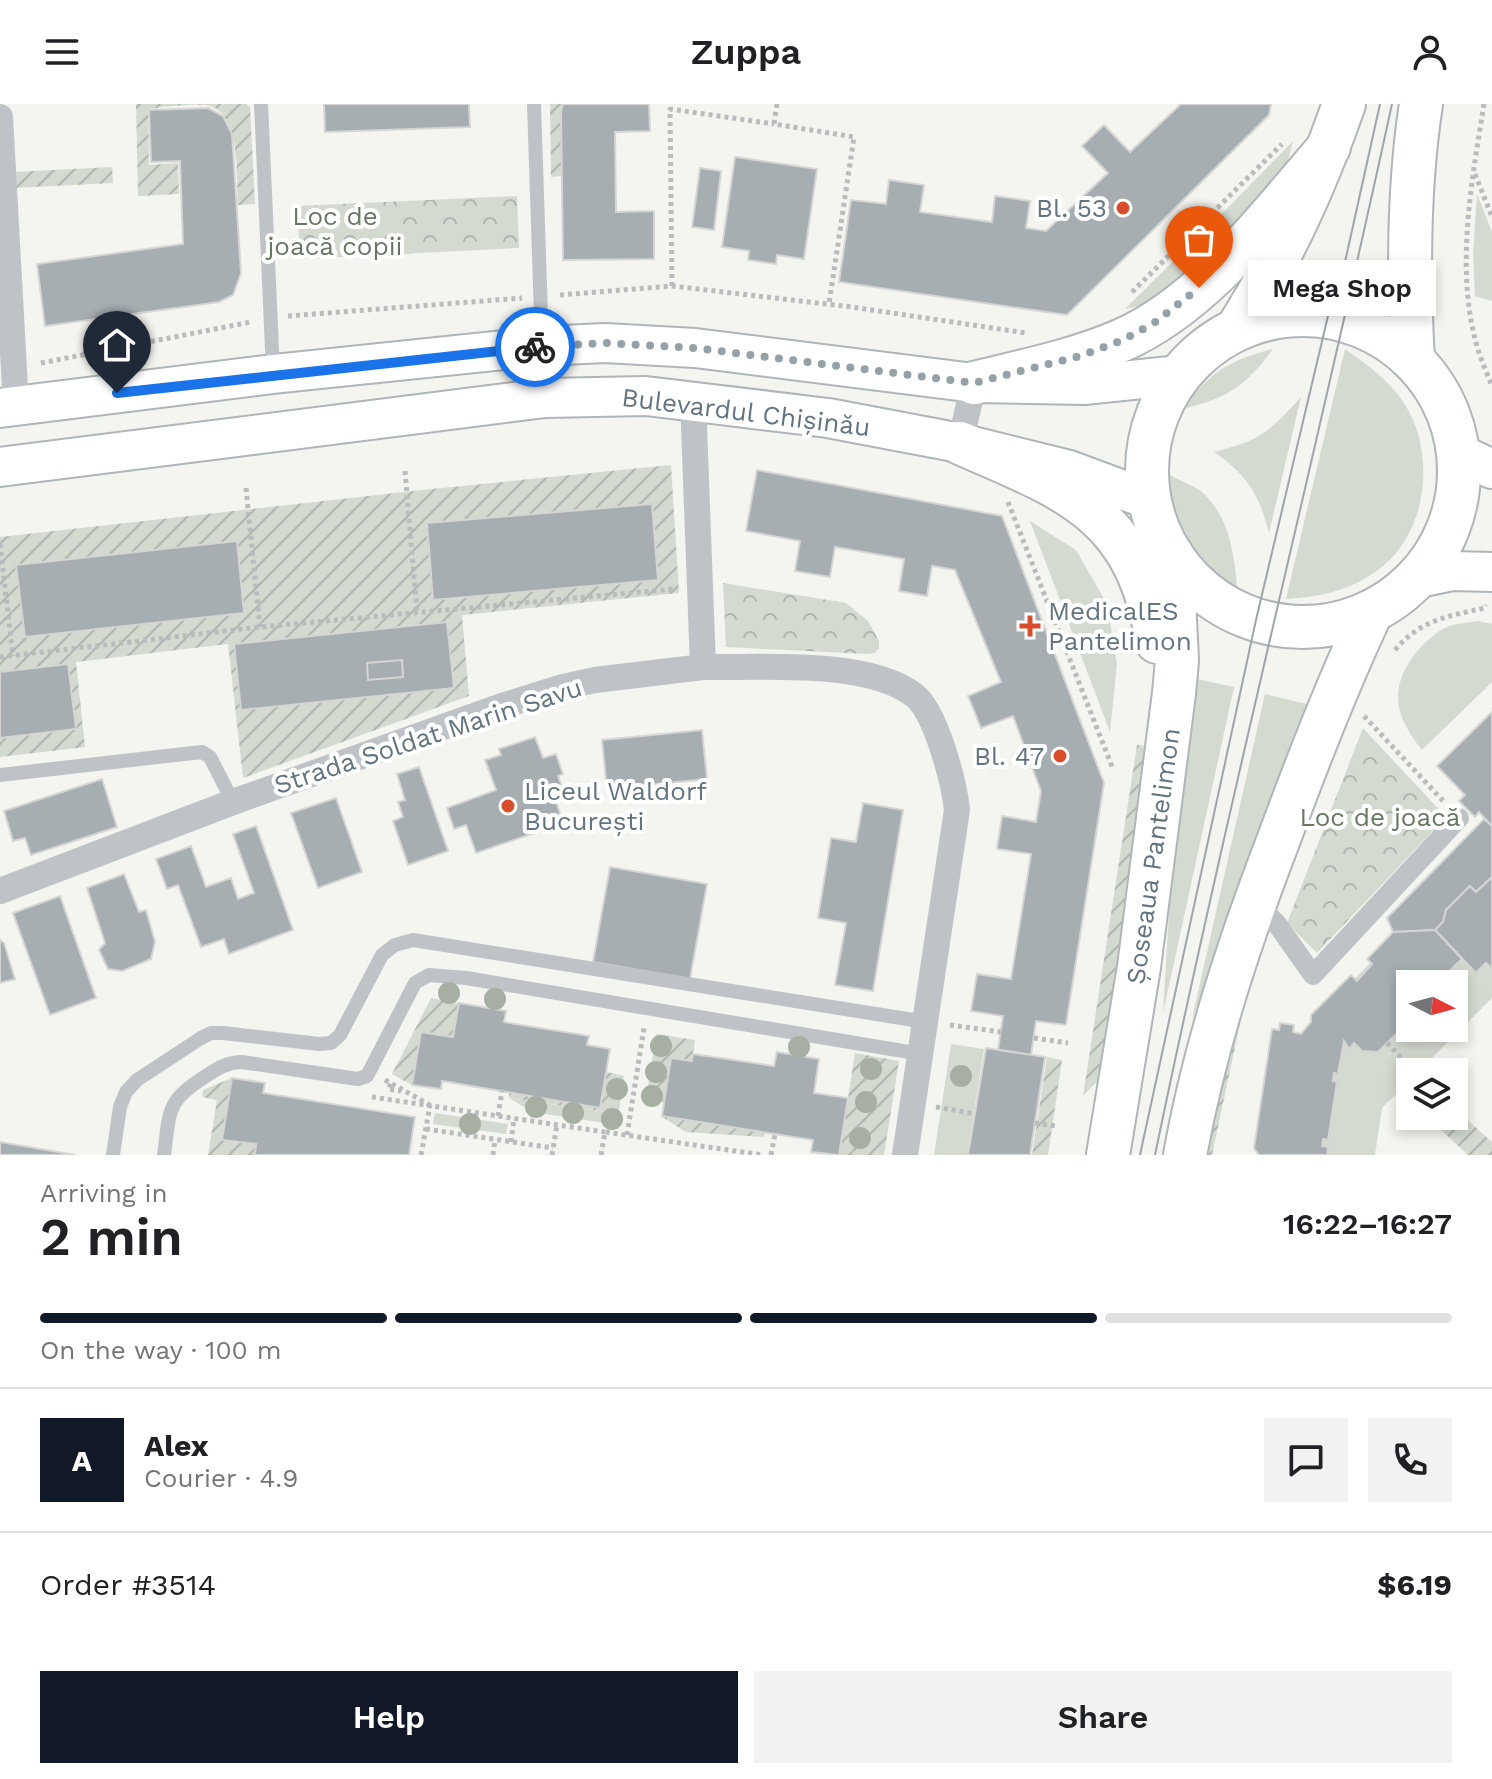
<!DOCTYPE html>
<html lang="en">
<head>
<meta charset="utf-8">
<style>
  body { margin:0; font-family:"Work Sans",sans-serif; background:#f2f2f2; color:#202124; height:100vh; display:flex; flex-direction:column; font-size:30px; white-space:nowrap }
  * { box-sizing:border-box; margin:0 }
  p { font-size:26px; color:#757577 }
  .icon { flex:none; width:44px; height:44px; fill:none; stroke:currentColor; stroke-width:2; stroke-linecap:round; stroke-linejoin:round }
  .map { position:relative; height:1051px; overflow:hidden }
  .side { display:flex; flex-direction:column; background:#fff; flex:1 }
  .side>* { flex:none }
  .needle { width:52px; rotate:96deg }
  .controls { position:absolute; left:1396px; top:866px; display:grid; gap:16px }
  .controls a { display:grid; place-items:center; width:72px; height:72px; border-radius:0px; background:#fff; box-shadow:0 4px 12px #0003; font-size:40px }
  .pin { position:absolute; display:grid; place-items:center; width:68px; height:68px; color:#fff; margin:-82px -34px; border-radius:50% 50% 50% 0; rotate:-45deg; box-shadow:0 0 8px #0007 }
  .pin .icon { rotate:45deg }
  .courier { position:absolute; display:grid; place-items:center; width:80px; height:80px; margin:-40px; border:6px solid #1a73e8; border-radius:50%; background:#fff; color:#222; box-shadow:0 2px 10px #0007 }
  .bubble { position:absolute; height:56px; border-radius:0px; background:#fff; box-shadow:0 4px 12px #0003; font-size:26px; font-weight:600; line-height:56px; text-align:center }
  .overview em { font-style:normal; font-weight:600 }
  .overview div { display:flex; flex-direction:column-reverse }
  .overview { display:flex; align-items:center; justify-content:space-between; height:136px; padding:0 40px }
  h1 { font-size:52px; font-weight:600; line-height:60px }
  .bar { display:grid; grid-template-columns:repeat(4,1fr); gap:12px 8px; align-content:center; height:96px; padding:0 40px }
  .bar i { height:10px; border-radius:6px; background:#e0e0e0 }
  .bar .active { background:#111827 }
  .bar p { grid-column:span 4 }
  .line { display:flex; align-items:center; gap:20px; padding:0 40px; border-top:2px solid #e0e0e0 }
  .line div { flex:1 }
  .round { display:grid; place-items:center; flex:none; width:84px; height:84px; border-radius:0px; background:#f2f2f2 }
  .primary-button { display:flex; gap:16px; margin-top:auto; padding:16px 40px }
  .primary-button a { flex:1; height:92px; border-radius:0px; background:#111827; color:#fff; font-size:32px; font-weight:600; line-height:92px; text-align:center }
  .primary-button a+a { background:#f2f2f2; color:#202124 }
  header { display:flex; justify-content:space-between; align-items:center; height:104px; padding:0 40px; background:#fff; font-size:36px; font-weight:600 }
  .map>svg:first-child { display:block }
  .grass { fill:#d5dad1; fill-rule:evenodd }
  .forest { fill:url(#forest-crowns) }
  .garden { fill:url(#garden-furrows) }
  .building { fill:#a6aeb2; stroke:#d5d5d3; stroke-width:2 }
  .lines { fill:none; stroke-linecap:round; stroke-linejoin:round }
  .secondary-casing { stroke:#afb5b8; stroke-width:42 }
  .primary-casing { stroke:#b0b5b8; stroke-width:46 }
  .path { stroke:#b9bbbd; stroke-width:5; stroke-dasharray:4 4; stroke-linecap:butt }
  .service { stroke:#bfc3c6; stroke-width:14 }
  .pedestrian { stroke:#bfc3c6; stroke-width:20 }
  .minor { stroke:#bfc3c6; stroke-width:26 }
  .secondary { stroke:#fff; stroke-width:38 }
  .primary { stroke:#fff; stroke-width:42 }
  .tram { stroke:#9ea5a9; stroke-width:2 }
  .tree { fill:#a6afa2 }
  .done { stroke:#96a1a7; stroke-width:8; stroke-dasharray:0 14.4 }
  .route { stroke:#1a73e8; stroke-width:10 }
  .poi-dot { fill:#d84e2c; stroke:#fff; stroke-width:3 }
  .labels { text-anchor:middle; dominant-baseline:central; stroke-width:8; stroke-linejoin:round; paint-order:stroke }
  .poi-label { font-size:26px; fill:#64747f; stroke:#fff; text-anchor:end }
  .park-label { font-size:26px; fill:#677763; stroke:#fff }
  .street-label { font-size:26px; fill:#64747f; stroke:#fff }
</style>
</head>
<body>
<header><svg class="icon" aria-label="menu" viewBox="0 0 24 24"><path d="M4 6h16M4 12h16M4 18h16"/></svg>Zuppa<svg class="icon" aria-label="person" viewBox="0 0 24 24"><circle cx="12" cy="8" r="4"/><path d="M4 21q1-7 8-7t8 7"/></svg></header>
<div class="map">
<svg width="1492" height="1051" viewBox="0 0 1492 1051">
  <defs>
    <pattern id="forest-crowns" width="20" height="18" patternUnits="userSpaceOnUse" patternTransform="scale(2)"><rect width="20" height="18" fill="#d5dad1"/><path d="M2 6a3 3 0 1 1 6 0M12 15a3 3 0 1 1 6 0" fill="none" stroke="#b0b5af"/></pattern>
    <pattern id="garden-furrows" width="10" height="10" patternUnits="userSpaceOnUse" patternTransform="scale(2)"><rect width="10" height="10" fill="#d5dad1"/><path d="M-1 1l2-2M0 10L10 0M9 11l2-2" fill="none" stroke="#b0b5af"/></pattern>
  </defs>
  <rect width="100%" height="100%" fill="#f4f4f0"/>
  <g class="grass">
    <path d="M1293 37 1279 90 1233 143 1212 120Z"/>
    <path d="M1477 90 1492 128V197L1475 192 1473 151Z"/>
    <path d="M1203 128 1225 151 1180 192 1125 205Z"/>
    <path d="M1273 245C1246 282 1228 294 1183 305 1208 269 1231 255 1273 245Z"/>
    <path d="M1345 245C1369 262 1392 278 1407 304 1435 352 1427 426 1383 462 1354 486 1321 493 1286 495Z"/>
    <path d="M1301 293 1269 429C1259 390 1248 372 1214 348 1261 336 1269 328 1301 293Z"/>
    <path d="M1170 371C1180 377 1195 382 1203 389 1232 416 1235 457 1238 494 1188 455 1172 436 1170 371Z"/>
    <path d="M1030 417 1076 446 1107 500 1117 560 1110 628Z"/>
    <path d="M1478 517 1492 520V578L1422 646C1396 613 1388 587 1414 551 1422 541 1435 528 1447 523 1456 519 1468 519 1478 517Z"/>
    <path d="M1183 572 1234 583 1163 909Z"/>
    <path d="M1265 590 1315 602 1192 915Z"/>
    <path d="M1492 730V894L1418 968H1410V976L1382 1004 1375 1051H1266L1281 953ZM1410 880H1454V924H1410Z"/>
    <path d="M951 940 984 945 967 1051H934Z"/>
    <path d="M617 970 624 972 617 1021 532 1008 509 994 606 1008Z"/>
    <path d="M435 1009 508 1020 506 1030 433 1020Z"/>
  </g>
  <g class="forest">
    <path d="M517 92 519 144 300 155 297 102Z"/>
    <path d="M723 479 846 499 868 517 879 537V544L875 549 867 550 726 543Z"/>
    <path d="M1363 624 1446 713 1317 849 1287 819Z"/>
  </g>
  <g class="garden">
    <path d="M136 0H246L250 3 255 100 238 101C236 73 242 5 205 1 187 0 166 3 148 5L149 61 178 59 179 90 138 92Z"/>
    <path d="M550 0H563L562 72 551 73Z"/>
    <path d="M112 63 113 79 15 84 14 68Z"/>
    <path d="M671 361 679 489 462 511 469 592 243 674 228 540 76 558 85 643 0 653V433L422 386Z"/>
    <path d="M1137 641 1160 644 1110 964 1083 992Z"/>
    <path d="M431 894 459 899 453 933 421 928 412 981 392 970Z"/>
    <path d="M1244 901 1212 1051H1205L1217 996Z"/>
    <path d="M656 930 695 936 692 957 671 954 665 998 653 996 645 1002Z"/>
    <path d="M855 949 899 957 884 1051H839Z"/>
    <path d="M1047 953 1062 956 1048 1051H1032Z"/>
    <path d="M606 968 617 970 607 1008 509 994V988Z"/>
    <path d="M232 974 222 1035 256 1040 255 1051H208L217 996 202 993 203 986Z"/>
    <path d="M1454 1004 1492 1038V1051H1468L1426 1012H1454Z"/>
    <path d="M662 1013V1012L765 1029 764 1033 686 1028Z"/>
  </g>
  <g class="building">
    <path d="M324 0H469L470 23 325 28Z"/>
    <path d="M563 0H649L650 27 615 28 616 108 654 107V155L563 156 561 7Z"/>
    <path d="M1181 0H1271L1269 11 1067 211 839 178 851 96 886 100 889 76 924 81 920 108 992 118 995 92 1030 97 1026 124 1046 127 1108 69 1082 42 1104 21 1130 48Z"/>
    <path d="M208 4 223 12 232 30 241 169 233 191 219 198 45 222 37 160 183 140 180 57 151 58 149 6Z"/>
    <path d="M735 53 817 65 804 155 777 151 776 160 748 156 749 147 722 143Z"/>
    <path d="M700 64 721 67 714 126 692 123Z"/>
    <path d="M757 366 1002 412 1104 679 1066 921 1036 917 1031 951 998 946 1003 912 971 907 977 870 1011 875 1031 750 997 745 1002 712 1036 718 1041 687 1013 612 981 624 968 592 1001 578 955 466 932 462 927 492 899 487 904 455 835 443 830 473 795 467 800 437 746 427Z"/>
    <path d="M652 400 658 476 433 496 427 419Z"/>
    <path d="M237 437 244 509 25 533 16 461Z"/>
    <path d="M447 518 454 584 241 606 234 540Z"/>
    <path d="M402 556 403 573 368 576 367 559Z"/>
    <path d="M68 560 76 625 0 634V568Z"/>
    <path d="M1492 608V722L1479 708 1475 713 1459 697 1465 691 1437 662Z"/>
    <path d="M702 626 707 675 607 685 602 636Z"/>
    <path d="M535 633 543 654 556 650 563 670 558 672 564 688 554 691 563 719 476 749 466 721 454 725 447 704 496 686 485 656 501 651 499 645Z"/>
    <path d="M419 663 448 747 408 761 393 717 403 713 398 698 405 696 397 670Z"/>
    <path d="M102 675 117 723 31 751 25 734 13 737 4 707Z"/>
    <path d="M336 694 362 768 318 784 291 709Z"/>
    <path d="M863 699 903 706 873 887 835 881 846 819 818 814 831 734 856 738Z"/>
    <path d="M1484 715 1492 722V773L1476 788 1470 782 1446 806 1443 818 1435 826 1393 828 1387 814Z"/>
    <path d="M256 722 293 826 229 850 224 835 201 843 178 781 167 785 156 755 191 742 206 783 231 774 238 795 254 789 233 730Z"/>
    <path d="M610 763 707 780 690 875 593 858Z"/>
    <path d="M124 770 139 808 146 806 155 838 151 855 122 867 108 865 99 846 105 839 87 784Z"/>
    <path d="M1492 773V865L1486 859 1476 869 1435 826 1443 818 1446 806 1470 782 1476 788Z"/>
    <path d="M60 792 96 894 50 911 13 809Z"/>
    <path d="M1435 826 1462 855 1445 871 1446 880H1410V904L1398 917 1403 923 1378 948 1362 947 1354 939 1349 945 1344 937 1338 970 1334 969 1333 977 1337 978 1328 1036 1323 1035 1322 1042 1328 1043 1327 1051H1259L1254 1044 1272 925 1279 926 1280 919 1294 921 1293 928 1301 930 1311 918V911L1351 871 1357 877 1372 860 1367 855 1393 828Z"/>
    <path d="M0 836 4 839 15 875 0 879Z"/>
    <path d="M459 899 506 907 504 918 589 932 587 941 610 945 600 1004 442 977 441 985 412 981 421 928 453 933Z"/>
    <path d="M986 944 1045 953 1030 1051H968Z"/>
    <path d="M777 948 819 955 814 989 848 994 839 1051 811 1048 813 1036 662 1012 671 954 692 957 693 950 774 962Z"/>
    <path d="M232 974 265 979 263 989 415 1013 409 1051H255L256 1040 222 1036Z"/>
    <path d="M0 1038 75 1051H0Z"/>
  </g>
  <g class="lines">
    <defs>
      <g id="secondary">
        <path d="M0 304 273 270 542 242 605 239 695 244 974 279 1084 281 1180 271"/>
        <path d="M1458 349 1492 365"/>
        <path d="M0 363 545 294 646 292 828 314 960 339 1069 366 1150 396"/>
        <path d="M1414 475 1453 467 1492 468"/>
      </g>
      <g id="primary">
        <circle cx="1303" cy="367" r="156"/>
        <path d="M1237 225C1284 150 1315 83 1344 0"/>
        <path d="M1413 256C1408 170 1408 85 1421 0"/>
        <path d="M974 279C1023 267 1073 257 1120 237 1204 201 1270 111 1329 43"/>
        <path d="M960 339C1068 386 1137 408 1157 538"/>
        <path d="M1108 1051 1139 863 1174 589 1177 557 1172 451"/>
        <path d="M1185 1051C1205 941 1240 836 1280 732 1308 656 1337 581 1372 507"/>
      </g>
    </defs>
    <use href="#secondary" class="secondary-casing"/>
    <use href="#primary" class="primary-casing"/>
    <g class="path">
      <path d="M777 0 774 20 854 33 829 200"/>
      <path d="M1484 0C1472 75 1456 160 1475 235 1479 251 1486 267 1492 282"/>
      <path d="M1475 70 1492 113"/>
      <path d="M672 182 670 5 774 20"/>
      <path d="M1132 188 1282 40"/>
      <path d="M560 191 672 182 852 203 1026 229"/>
      <path d="M288 212 522 194"/>
      <path d="M41 259 251 218"/>
      <path d="M405 367 417 508"/>
      <path d="M246 384 260 523"/>
      <path d="M1008 398 1113 665"/>
      <path d="M0 440 13 552"/>
      <path d="M1395 546C1420 516 1448 512 1485 504L1486 501"/>
      <path d="M0 553 260 523 674 485"/>
      <path d="M1364 612 1445 699"/>
      <path d="M950 921 1001 928"/>
      <path d="M1034 934 1068 939"/>
      <path d="M1387 939 1415 968"/>
      <path d="M385 976 430 1001"/>
      <path d="M391 980 388 985 401 987"/>
      <path d="M372 993 605 1028"/>
      <path d="M936 1003 975 1010"/>
      <path d="M498 1012 502 987"/>
      <path d="M1035 1019 1056 1022"/>
      <path d="M426 1025 553 1044"/>
      <path d="M627 1031 644 924"/>
      <path d="M511 1038 514 1014"/>
      <path d="M421 1051 430 1001"/>
      <path d="M493 1051 495 1035"/>
      <path d="M552 1051 557 1021"/>
      <path d="M601 1051 605 1028 763 1051"/>
      <path d="M771 1051 775 1030"/>
    </g>
    <g class="service">
      <path d="M261 0 273 267"/>
      <path d="M534 0 542 242"/>
      <path d="M0 671 202 648 210 653 233 698"/>
      <path d="M113 1051 120 1003 126 988 137 976 201 934 211 929H223L319 940 331 939 340 931 382 851 395 841 413 836 926 918"/>
      <path d="M164 1051C170 1006 166 997 206 972 218 964 228 958 242 958L358 975 367 972 415 879 429 871 466 874 921 950"/>
    </g>
    <path class="pedestrian" d="M1255 798 1277 820 1313 871 1459 714"/>
    <g class="minor">
      <path d="M0 13 16 302"/>
      <path d="M960 339 974 279"/>
      <path d="M703 563C762 564 867 555 914 591 936 608 954 678 957 706L905 1051"/>
      <path d="M0 787 233 698 502 602 563 583 595 576 703 563 693 296"/>
    </g>
    <use href="#secondary" class="secondary"/>
    <use href="#primary" class="primary"/>
    <g class="tram">
      <path d="M1140 1051 1256 516 1328 212 1341 176 1380 0"/>
      <path d="M1155 1051C1228 699 1316 351 1392 0"/>
    </g>
  </g>
  <g class="tree">
    <circle cx="449" cy="889" r="11"/>
    <circle cx="495" cy="895" r="11"/>
    <circle cx="661" cy="942" r="11"/>
    <circle cx="799" cy="943" r="11"/>
    <circle cx="871" cy="965" r="11"/>
    <circle cx="656" cy="968" r="11"/>
    <circle cx="961" cy="972" r="11"/>
    <circle cx="617" cy="985" r="11"/>
    <circle cx="652" cy="992" r="11"/>
    <circle cx="866" cy="998" r="11"/>
    <circle cx="536" cy="1003" r="11"/>
    <circle cx="573" cy="1009" r="11"/>
    <circle cx="612" cy="1015" r="11"/>
    <circle cx="470" cy="1020" r="11"/>
    <circle cx="860" cy="1034" r="11"/>
  </g>
  <g class="lines">
    <path class="done" d="M535 243 605 239 695 244 974 279 1080 252 1123 236 1154 219 1199 184"/>
    <path class="route" d="M117 289 535 243"/>
  </g>
  <g class="poi-dot">
    <circle cx="1123" cy="104" r="8"/>
    <path d="M1026 510h8v8h8v8h-8v8h-8v-8h-8v-8h8z"/>
    <circle cx="1060" cy="652" r="8"/>
    <circle cx="508" cy="702" r="8"/>
  </g>
  <g class="labels">
    <g class="poi-label">
      <text x="1107" y="104">Bl. 53</text>
      <text x="1048" y="507" text-anchor="start">MedicalES<tspan x="1048" dy="30">Pantelimon</tspan></text>
      <text x="1044" y="652">Bl. 47</text>
      <text x="524" y="687" text-anchor="start">Liceul Waldorf<tspan x="524" dy="30">București</tspan></text>
    </g>
    <g class="park-label">
      <text x="335" y="112">Loc de<tspan x="335" dy="30">joacă copii</tspan></text>
      <text x="1380" y="713">Loc de joacă</text>
    </g>
    <g class="street-label">
      <text transform="translate(746 308) rotate(7)">Bulevardul Chișinău</text>
      <text transform="translate(428 632) rotate(-18)">Strada Soldat Marin Savu</text>
      <text transform="translate(1153 752) rotate(-82)">Șoseaua Pantelimon</text>
    </g>
  </g>
</svg>
<div class="controls">
<a><svg class="needle" viewBox="-14 -14 28 28"><path d="M0-13l5 13h-10z" fill="#e53935"/><path d="M0 13l5-13h-10z" fill="#757577"/></svg></a>
<a><svg class="icon" aria-label="layers" viewBox="0 0 24 24"><path d="M12 4l9 5-9 5-9-5zM3 14l9 5 9-5"/></svg></a>
</div>
<div class="pin" style="left:1199px;top:184px;background:#ea580c"><svg class="icon" aria-label="bag" viewBox="0 0 24 24"><path d="M5 8h14l-1 12H6zM9 8a3 3 0 0 1 6 0"/></svg></div>
<div class="pin" style="left:117px;top:289px;background:#1f2937"><svg class="icon" aria-label="home" viewBox="0 0 24 24"><path d="M3 11l9-7 9 7M6 9v11h12V9"/></svg></div>
<div class="courier" style="left:535px;top:243px"><svg class="icon" aria-label="bike" viewBox="0 0 24 24"><circle cx="6" cy="16" r="4"/><circle cx="18" cy="16" r="4"/><path d="M6 16l4-8h5l3 8M10 8l3 8H6M13 5h3"/></svg></div>
<div class="bubble" style="left:1248px;top:156px;width:188px">Mega Shop</div>
</div>
<section class="side">
<div class="overview"><div><h1>2 min</h1><p>Arriving in</p></div><em>16:22–16:27</em></div>
<div class="bar"><i class="active"></i><i class="active"></i><i class="active"></i><i></i><p>On the way · 100 m</p></div>
<div class="line" style="height:144px"><b class="round" style="background:#111827;color:#fff">A</b><div><b>Alex</b><p>Courier · 4.9</p></div><a class="round"><svg class="icon" aria-label="chat" viewBox="0 0 24 24"><path d="M4 5h16v11H9l-5 4z"/></svg></a><a class="round"><svg class="icon" aria-label="phone" viewBox="0 0 24 24"><path d="M5 4h4l2 5-3 2q2 4 5 5l2-3 5 2v4C11 20 4 13 5 4z"/></svg></a></div>
<div class="line" style="height:104px"><div>Order #3514</div><b>$6.19</b></div>
<div class="primary-button"><a>Help</a><a>Share</a></div>
</section>
</body>
</html>
